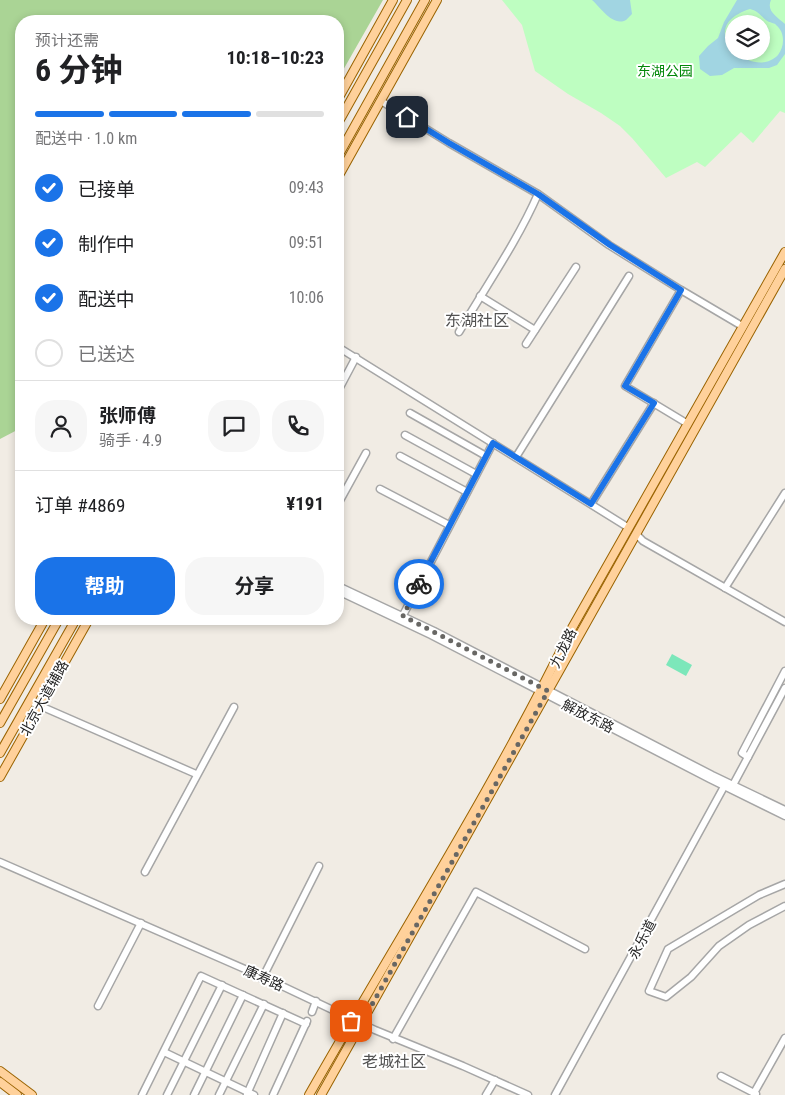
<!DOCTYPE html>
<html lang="zh">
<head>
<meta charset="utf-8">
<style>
  body { margin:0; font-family:"Roboto Condensed","Noto Sans SC",sans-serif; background:#f6f6f6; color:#202124; height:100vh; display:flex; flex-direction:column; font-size:19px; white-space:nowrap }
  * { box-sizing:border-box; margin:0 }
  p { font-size:16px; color:#757577 }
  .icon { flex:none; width:28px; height:28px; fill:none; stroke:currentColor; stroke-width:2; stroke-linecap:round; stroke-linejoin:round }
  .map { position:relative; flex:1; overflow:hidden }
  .side { position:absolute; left:15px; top:15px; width:329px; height:610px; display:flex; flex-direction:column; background:#fff; border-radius:20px; box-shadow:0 2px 8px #0003 }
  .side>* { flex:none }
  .fabs { position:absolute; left:725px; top:15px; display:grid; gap:10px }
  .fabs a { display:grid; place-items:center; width:45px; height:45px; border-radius:50%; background:#fff; box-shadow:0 2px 8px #0003; font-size:25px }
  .pin { position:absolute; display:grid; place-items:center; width:42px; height:42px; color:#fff; margin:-21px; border-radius:10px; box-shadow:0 2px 8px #0006 }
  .courier { position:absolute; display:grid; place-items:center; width:50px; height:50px; margin:-25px; border:4px solid #1a73e8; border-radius:50%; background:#fff; color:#222; box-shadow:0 1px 6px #0007 }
  .summary em { font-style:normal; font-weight:700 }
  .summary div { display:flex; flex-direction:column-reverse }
  .summary { display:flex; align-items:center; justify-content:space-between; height:85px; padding:0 20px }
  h1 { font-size:32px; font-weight:700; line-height:38px }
  .bar { display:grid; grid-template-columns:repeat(4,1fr); gap:8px 5px; align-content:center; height:60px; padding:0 20px }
  .bar i { height:6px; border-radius:4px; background:#e0e0e0 }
  .bar .active { background:#1a73e8 }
  .bar p { grid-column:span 4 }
  .line { display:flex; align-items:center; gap:12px; padding:0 20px; border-top:1px solid #e0e0e0 }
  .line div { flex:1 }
  .round { display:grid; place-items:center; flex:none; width:52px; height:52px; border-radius:20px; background:#f6f6f6 }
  ol { padding:0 20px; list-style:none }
  li { display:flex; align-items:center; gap:15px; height:55px }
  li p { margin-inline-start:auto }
  li .icon { padding:5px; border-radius:50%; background:#1a73e8; color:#fff; stroke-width:4 }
  li:last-child { color:#757577 }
  li i { width:28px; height:28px; border:2px solid #e0e0e0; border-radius:50% }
  .button { display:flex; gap:10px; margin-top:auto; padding:10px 20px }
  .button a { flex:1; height:58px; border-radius:20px; background:#1a73e8; color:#fff; font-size:20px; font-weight:700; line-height:58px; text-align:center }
  .button a+a { background:#f6f6f6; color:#202124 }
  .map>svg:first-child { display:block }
  .forest { fill:#aad495 }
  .park { fill:#befec1; fill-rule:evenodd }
  .pitch { fill:#7ce7ba }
  .water { fill:#a1d5e2; fill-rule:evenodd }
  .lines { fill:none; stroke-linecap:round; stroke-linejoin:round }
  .minor-casing { stroke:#a6a6a6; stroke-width:9 }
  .major-casing { stroke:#9a6300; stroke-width:10 }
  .minor { stroke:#fff; stroke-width:6 }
  .major { stroke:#ffd19b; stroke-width:8 }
  .done { stroke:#686764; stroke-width:5; stroke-dasharray:0 9 }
  .route { stroke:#1a73e8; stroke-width:6 }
  .labels { text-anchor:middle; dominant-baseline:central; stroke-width:4; stroke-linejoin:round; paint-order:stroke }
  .park-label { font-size:14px; fill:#028809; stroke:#fff }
  .street-label { font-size:14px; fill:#1f1f1f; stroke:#fff }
  .quarter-label { font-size:16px; fill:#525252; stroke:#fff }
</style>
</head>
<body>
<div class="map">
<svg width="785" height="1095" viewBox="0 0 785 1095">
  <rect width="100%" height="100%" fill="#f1ece4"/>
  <path class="forest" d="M0 0H383L338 79V21H21V428L0 439Z"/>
  <path class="park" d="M502 0H785V113L780 111 753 143 741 132 705 167 697 162 666 178 632 138 620 126 601 113 568 94 535 71 522 25ZM734 24H761V51H734Z"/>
  <path class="pitch" d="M672 654 692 665 686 676 666 665Z"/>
  <g class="water">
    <path d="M592 0H630L632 14 626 20C613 27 601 8 592 0Z"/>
    <path d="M737 0H771C766 11 777 17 785 24V54L777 65 769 68H734L722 75 710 76 700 69 699 56 708 46 718 38 724 22ZM750 9C759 11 762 18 769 22 770 22 776 24 776 25 785 32 785 46 778 55 753 82 690 28 750 9Z"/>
  </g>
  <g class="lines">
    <defs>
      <g id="minor">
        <path d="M381 101 449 143 538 194 609 245 681 290 742 326"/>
        <path d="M681 290 625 386 688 424"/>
        <path d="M480 296 535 330"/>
        <path d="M459 332C486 286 517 242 538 194"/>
        <path d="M526 344 576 267"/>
        <path d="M338 347 629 528"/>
        <path d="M338 391 356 357"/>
        <path d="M410 413 486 456"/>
        <path d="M405 435 476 474"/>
        <path d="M400 456 467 492"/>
        <path d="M516 457 629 276"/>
        <path d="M380 489 449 525"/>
        <path d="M338 504 366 453"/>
        <path d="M591 504 654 403"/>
        <path d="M636 534 643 541 785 622"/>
        <path d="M338 586 434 631 712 775 785 810"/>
        <path d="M725 588 785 493"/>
        <path d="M338 591 431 635 710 779 785 816"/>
        <path d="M401 619 493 443"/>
        <path d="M29 701 196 774"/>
        <path d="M748 757 742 753 785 671"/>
        <path d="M733 785 785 688"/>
        <path d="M0 862 263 977 375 1030 463 1066 528 1095"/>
        <path d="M145 872 234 707"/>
        <path d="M785 884 759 895 668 949 649 991 666 997 691 977 719 946 749 925 785 906"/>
        <path d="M262 979 319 866"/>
        <path d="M98 1006 141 923"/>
        <path d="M312 1012 316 1001"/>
        <path d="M393 1039 476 892 585 949"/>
        <path d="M164 1052 254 1095"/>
        <path d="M721 1076 756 1094"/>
        <path d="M754 1093 785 1038"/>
        <path d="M247 1094 283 1013"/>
        <path d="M142 1095 201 976 306 1024"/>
        <path d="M167 1095 222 985"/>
        <path d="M194 1095 243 995"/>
        <path d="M219 1095 264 1004"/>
        <path d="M273 1095 307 1021"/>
        <path d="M486 1095 495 1080"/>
        <path d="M555 1095 726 783"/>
      </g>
      <g id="major">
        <path d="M338 99 393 0"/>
        <path d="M338 123 407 0"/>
        <path d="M338 156 425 0"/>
        <path d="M338 177 437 0"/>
        <path d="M0 699 45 619"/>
        <path d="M0 723 59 619"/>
        <path d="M0 753 76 619"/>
        <path d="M0 777 89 619"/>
        <path d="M0 1071 32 1095"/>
        <path d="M0 1082 17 1095"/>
        <path d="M309 1095C397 940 494 788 572 628L785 252"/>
        <path d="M321 1095 785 269"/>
      </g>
    </defs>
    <use href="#minor" class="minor-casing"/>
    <use href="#major" class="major-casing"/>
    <use href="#minor" class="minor"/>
    <use href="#major" class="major"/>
  </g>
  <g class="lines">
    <path class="done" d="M351 1021 360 1026 548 691 403 616 419 584"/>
    <path class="route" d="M407 117 449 143 538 194 610 245 681 290 625 386 654 403 591 504 493 443 419 584"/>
  </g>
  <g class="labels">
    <g class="park-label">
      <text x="665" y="71">东湖公园</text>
    </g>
    <g class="street-label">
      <text transform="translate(563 648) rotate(-64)">九龙路</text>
      <text transform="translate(44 698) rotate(-61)">北京大道辅路</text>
      <text transform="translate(588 716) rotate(27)">解放东路</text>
      <text transform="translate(642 939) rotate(-62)">永乐道</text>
      <text transform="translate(264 978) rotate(24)">康寿路</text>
    </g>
    <g class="quarter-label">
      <text x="477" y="320">东湖社区</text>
      <text x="394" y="1061">老城社区</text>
    </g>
  </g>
</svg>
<div class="fabs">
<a><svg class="icon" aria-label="layers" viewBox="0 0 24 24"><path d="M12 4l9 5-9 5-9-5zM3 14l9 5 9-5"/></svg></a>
</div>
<div class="pin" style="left:351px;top:1021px;background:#ea580c"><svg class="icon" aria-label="bag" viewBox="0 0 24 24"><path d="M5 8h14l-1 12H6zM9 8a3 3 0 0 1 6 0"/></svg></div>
<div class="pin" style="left:407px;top:117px;background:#1f2937"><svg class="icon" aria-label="home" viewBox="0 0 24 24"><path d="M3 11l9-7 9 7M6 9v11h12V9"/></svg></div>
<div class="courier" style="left:419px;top:584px"><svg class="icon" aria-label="bike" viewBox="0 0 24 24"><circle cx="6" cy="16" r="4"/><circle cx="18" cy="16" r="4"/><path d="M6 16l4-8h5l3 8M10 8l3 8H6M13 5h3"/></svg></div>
<section class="side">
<div class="summary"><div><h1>6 分钟</h1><p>预计还需</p></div><em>10:18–10:23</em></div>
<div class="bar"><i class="active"></i><i class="active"></i><i class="active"></i><i></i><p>配送中 · 1.0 km</p></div>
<ol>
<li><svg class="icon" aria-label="check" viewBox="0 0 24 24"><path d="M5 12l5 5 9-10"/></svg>已接单<p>09:43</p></li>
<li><svg class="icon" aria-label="check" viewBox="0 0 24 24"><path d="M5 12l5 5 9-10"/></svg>制作中<p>09:51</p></li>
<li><svg class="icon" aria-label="check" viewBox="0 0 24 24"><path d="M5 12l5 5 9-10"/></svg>配送中<p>10:06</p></li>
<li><i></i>已送达</li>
</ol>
<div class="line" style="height:90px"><a class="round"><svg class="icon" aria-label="person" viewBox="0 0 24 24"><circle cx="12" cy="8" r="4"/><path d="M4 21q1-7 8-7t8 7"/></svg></a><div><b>张师傅</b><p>骑手 · 4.9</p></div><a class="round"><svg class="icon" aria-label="chat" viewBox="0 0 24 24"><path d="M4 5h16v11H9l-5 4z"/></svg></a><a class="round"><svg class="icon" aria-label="phone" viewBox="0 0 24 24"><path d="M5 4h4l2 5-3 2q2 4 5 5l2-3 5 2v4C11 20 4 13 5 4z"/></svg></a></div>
<div class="line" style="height:65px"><div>订单 #4869</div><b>¥191</b></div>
<div class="button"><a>帮助</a><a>分享</a></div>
</section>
</div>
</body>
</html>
